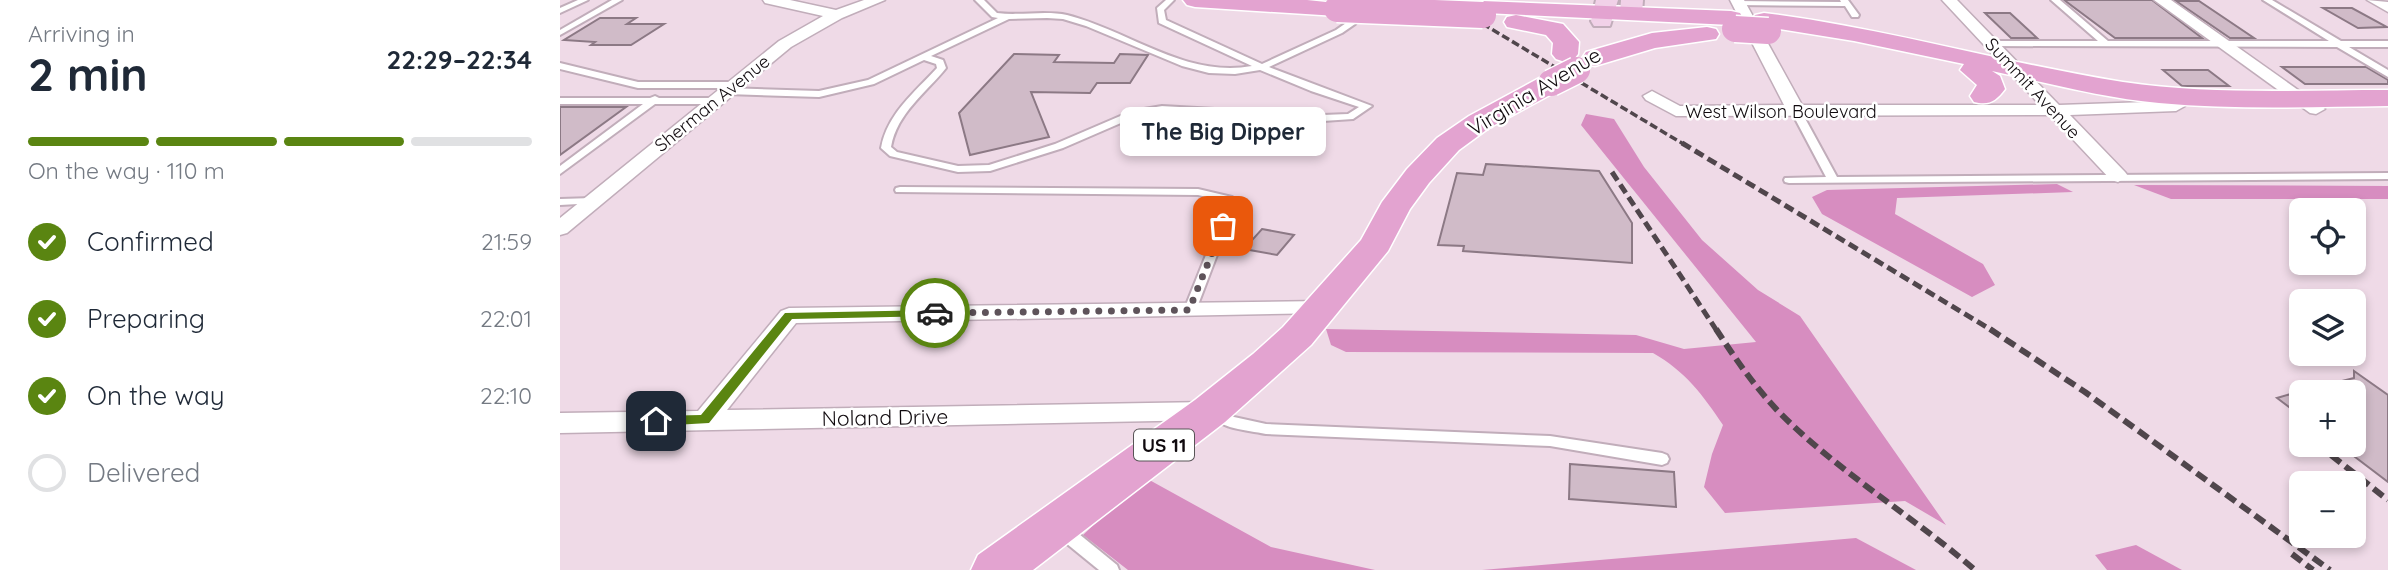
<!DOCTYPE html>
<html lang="en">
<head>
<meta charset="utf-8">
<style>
  body { margin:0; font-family:Quicksand,sans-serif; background:#f6f6f7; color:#1f2937; height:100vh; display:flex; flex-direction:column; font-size:26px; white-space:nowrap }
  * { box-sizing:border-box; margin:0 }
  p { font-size:23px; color:#747a83 }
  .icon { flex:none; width:38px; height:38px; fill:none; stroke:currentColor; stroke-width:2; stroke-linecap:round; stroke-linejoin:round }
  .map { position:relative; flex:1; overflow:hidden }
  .side { display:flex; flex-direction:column; background:#fff; width:560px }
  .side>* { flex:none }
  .buttons { position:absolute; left:1729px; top:198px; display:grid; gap:14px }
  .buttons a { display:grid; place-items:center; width:77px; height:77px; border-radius:10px; background:#fff; box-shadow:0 4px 10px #0003; font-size:35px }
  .pin { position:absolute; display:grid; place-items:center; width:60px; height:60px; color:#fff; margin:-30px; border-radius:14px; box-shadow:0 4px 10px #0006 }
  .courier { position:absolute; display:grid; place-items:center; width:70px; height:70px; margin:-35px; border:5px solid #5a8511; border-radius:50%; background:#fff; color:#222; box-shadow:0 2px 9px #0007 }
  .bubble { position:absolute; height:49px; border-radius:10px; background:#fff; box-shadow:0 4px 10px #0003; font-size:23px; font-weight:800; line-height:49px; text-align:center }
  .overview em { font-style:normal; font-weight:800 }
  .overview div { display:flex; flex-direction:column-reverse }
  .overview { display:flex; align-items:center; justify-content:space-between; height:119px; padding:0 28px }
  h1 { font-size:46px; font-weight:800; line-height:52px }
  .bar { display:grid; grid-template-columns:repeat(4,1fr); gap:10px 7px; align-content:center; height:84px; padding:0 28px }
  .bar i { height:9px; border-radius:5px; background:#e0e1e3 }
  .bar .current { background:#5a8511 }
  .bar p { grid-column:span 4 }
  ol { padding:0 28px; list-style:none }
  li { display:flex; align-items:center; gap:21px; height:77px }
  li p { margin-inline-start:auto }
  li .icon { padding:7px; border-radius:50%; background:#5a8511; color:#fff; stroke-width:4 }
  li:last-child { color:#747a83 }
  li i { width:38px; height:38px; border:4px solid #e0e1e3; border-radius:50% }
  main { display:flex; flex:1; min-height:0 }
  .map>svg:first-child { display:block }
  .forest { fill:#d78dc0 }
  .building { fill:#d0bbc8; stroke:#8c7985; stroke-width:2 }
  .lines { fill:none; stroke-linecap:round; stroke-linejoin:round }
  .lane-casing { stroke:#c1adba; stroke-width:4 }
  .street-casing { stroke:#c1adba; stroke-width:3 }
  .secondary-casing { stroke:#c1adba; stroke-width:4 }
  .primary-casing { stroke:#fff; stroke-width:3 }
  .lane { fill:#fff; fill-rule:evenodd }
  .street { fill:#fff; fill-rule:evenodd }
  .secondary { fill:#f1d1e8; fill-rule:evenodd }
  .primary { fill:#e3a3d0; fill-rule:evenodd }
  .rail-far2 { stroke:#50464c; stroke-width:3.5; stroke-dasharray:8 3.5; stroke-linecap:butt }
  .rail-far1 { stroke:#50464c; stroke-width:5; stroke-dasharray:10 5; stroke-linecap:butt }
  .rail { stroke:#50464c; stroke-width:6; stroke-dasharray:12 6; stroke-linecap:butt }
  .primary-bridge-casing { stroke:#fff; stroke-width:29; stroke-linecap:butt }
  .primary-bridge { stroke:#e3a3d0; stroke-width:26 }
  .route { fill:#5a8511 }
  .done { stroke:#5e535a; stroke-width:7; stroke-dasharray:0 12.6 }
  .labels { text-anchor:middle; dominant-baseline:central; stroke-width:5; stroke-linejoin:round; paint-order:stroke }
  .far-street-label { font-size:18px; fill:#100a0e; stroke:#fff }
  .shield { fill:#fff; stroke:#585456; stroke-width:2 }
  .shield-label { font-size:19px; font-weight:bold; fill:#100a0e }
  .street-label { font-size:21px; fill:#100a0e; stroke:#fff }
</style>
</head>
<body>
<main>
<section class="side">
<div class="overview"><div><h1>2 min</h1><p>Arriving in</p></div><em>22:29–22:34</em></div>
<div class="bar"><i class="current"></i><i class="current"></i><i class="current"></i><i></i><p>On the way · 110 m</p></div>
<ol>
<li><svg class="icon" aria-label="check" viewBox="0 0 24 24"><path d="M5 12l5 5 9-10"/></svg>Confirmed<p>21:59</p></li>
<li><svg class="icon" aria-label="check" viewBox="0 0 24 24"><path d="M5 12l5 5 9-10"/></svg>Preparing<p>22:01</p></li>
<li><svg class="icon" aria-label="check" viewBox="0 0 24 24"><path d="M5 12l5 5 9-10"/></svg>On the way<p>22:10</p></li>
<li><i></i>Delivered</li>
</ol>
</section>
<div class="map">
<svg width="1828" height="570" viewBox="0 0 1828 570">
  <rect width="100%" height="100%" fill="#efdae7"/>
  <g class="forest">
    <path d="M1026 114 1054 119 1084 167 1142 240 1198 290 1240 316 1386 525 1345 501 1165 513 1144 487 1152 454 1163 425C1143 395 1125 371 1093 353L786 352 771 345 766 329 1076 335 1124 349 1196 342 1021 125Z"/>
    <path d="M1497 184 1513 192 1337 198 1335 214 1423 264 1435 285 1412 297 1262 214 1252 197 1267 190Z"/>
    <path d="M1574 185 1828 186V199H1611Z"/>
    <path d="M584 477 711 547 815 570H568L523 535Z"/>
    <path d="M1296 538 1356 570H922Z"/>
    <path d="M1576 545 1622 570H1547L1535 555Z"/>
  </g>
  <g class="building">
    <path d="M1504 0H1592L1642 38H1555Z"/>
    <path d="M1616 1H1639L1694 38H1670Z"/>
    <path d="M1763 8H1792L1827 27 1798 28Z"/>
    <path d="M1425 13H1450L1477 38H1451Z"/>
    <path d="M40 18H76L67 24H104L71 45H31L35 42 4 40Z"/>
    <path d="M454 54 499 55 494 62 554 63 560 54 588 55 570 83H537L530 93 471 92 489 137 410 155 399 113Z"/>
    <path d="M1722 67H1806L1828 80V84H1745Z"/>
    <path d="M1603 70H1648L1669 86H1622Z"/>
    <path d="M0 107H66L0 155Z"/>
    <path d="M926 164 1039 171 1072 223V263L903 251 904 246 878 245 897 173 923 175Z"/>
    <path d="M702 229 734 235 717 255 684 249Z"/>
    <path d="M1794 371 1828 395V482L1778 444H1794V392H1763L1762 386 1794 378Z"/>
    <path d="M1741 391V416L1717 398Z"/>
    <path d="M1010 464 1114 472 1116 507 1009 499Z"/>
  </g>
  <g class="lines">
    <defs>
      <g id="lane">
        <path d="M18 0H28L0 13V8Z"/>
        <path d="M52 0H62L0 35V30Z"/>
        <path d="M415 0H424L437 13C461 16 485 10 507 15 570 31 625 78 692 66L599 23 597 8 606 0H614L604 10 606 20 702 64 776 30 789 21 798 8H804L805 10 795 24 782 33 709 67 812 106 793 119 763 121 602 112 577 116 503 148 430 171 398 172 330 156 321 148C327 114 355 92 377 68L376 64 364 60 314 84 259 97 167 94 162 91 167 88 259 91 308 80 438 18 432 17ZM487 18 503 19 526 26 622 66 649 73 675 74 700 70 751 91 799 107 788 114 763 115 602 106 572 111 495 144 429 165 398 166 337 152 331 147C337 113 366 93 386 68L383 60 371 56 449 19Z"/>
        <path d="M1280 0H1288L1299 15 1298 17H1292L1285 6 1177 5 1173 3 1177 1 1281 2Z"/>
        <path d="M1491 0H1500L1548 41H1769L1703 0H1712L1781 41H1828V47H1789L1828 70V77L1777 47 1429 46 1428 44 1432 41H1538Z"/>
        <path d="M0 63 78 82H174L179 85 174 88H78L0 69Z"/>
        <path d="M95 96 99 98H154L159 101 154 104H95L0 174V166L83 104H0V98H90Z"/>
        <path d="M1236 108 1241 111 1277 177 1828 173V179L1229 183 1225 182 1224 180 1225 178 1266 177 1231 111Z"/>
        <path d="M340 187 638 189 672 197 676 205 636 310 630 314 624 310 666 205 664 201 638 195 336 192 335 190 336 188Z"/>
        <path d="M33 198 37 199 38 201 37 203 0 205V199Z"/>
        <path d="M654 408 674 417 706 424 990 436 1102 453 1107 455 1109 459 1107 463 1102 465 990 446 706 434C686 430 660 429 647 413L649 409Z"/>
        <path d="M502 523 508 525 557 565 559 570H539L496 535 494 530 496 525Z"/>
      </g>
      <g id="street">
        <path d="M203 0H230L276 10 304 0H325L282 18 231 47 7 233 0 235V218L219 41 263 16 205 3Z"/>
        <path d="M1170 0H1184L1242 105H1480L1382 0H1397L1499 105 1616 101 1625 106 1616 111 1510 115 1565 172 1568 176 1558 182 1551 180 1490 115 1116 116 1086 100 1083 96 1092 91 1120 106 1224 105Z"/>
        <path d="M1594 0H1611L1765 109 1756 114 1750 113Z"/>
        <path d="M1807 0 1828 2V12Z"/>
        <path d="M762 301 770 303 774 308 770 313 236 323 167 410 647 402 656 404 660 411 656 418 647 420 0 433V413L138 411 221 311 229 308Z"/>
      </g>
      <g id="secondary">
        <path d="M1036 0H1058L1050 26H1034L1031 21Z"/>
        <path d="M1061 0H1083L1082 13 1079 18H1063L1060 13Z"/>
      </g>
      <g id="primary">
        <path d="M623 0H747L785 4 789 9 785 14 777 16 635 7 627 5Z"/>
        <path d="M897 0 1171 11 1180 13 1183 18 1180 23 1171 25 905 12 897 10 893 5Z"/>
        <path d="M1204 13C1325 28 1443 63 1563 82 1651 95 1740 90 1828 90V106C1752 107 1675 110 1599 103 1543 98 1487 83 1432 71L1440 76 1445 89C1436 101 1429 106 1414 102L1410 96 1417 85 1400 70 1404 64 1294 41 1195 25 1192 20 1195 15Z"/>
        <path d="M956 15 1003 24 1019 42 1018 54 1014 59 1005 62 996 59 992 54 993 43 986 35 947 27 944 22 947 17Z"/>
        <path d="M1147 27 1156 29 1159 34 1156 39 1095 48 1035 66 1026 64 1022 58 1026 52 1092 33Z"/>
        <path d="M991 75 1001 77 1005 83 1001 89 929 128 899 150 869 183 850 209 828 251 751 345 665 422 473 570H411L418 555 635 400 693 354 723 327 801 240 822 202 847 169 877 138 909 116 981 77Z"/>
      </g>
    </defs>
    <use href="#lane" class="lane-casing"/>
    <use href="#street" class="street-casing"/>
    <use href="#secondary" class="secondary-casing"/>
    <use href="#primary" class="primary-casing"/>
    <use href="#lane" class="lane"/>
    <use href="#street" class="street"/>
    <use href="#secondary" class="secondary"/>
    <use href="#primary" class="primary"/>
    <g class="rail-far2">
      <path d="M869 0 876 3"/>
      <path d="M883 0 1125 145"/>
    </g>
    <g class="rail-far1">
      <path d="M1122 143 1433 331"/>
      <path d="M1052 172 1157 331"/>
    </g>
    <g class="rail">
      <path d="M1156 329C1174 357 1195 387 1218 411 1277 471 1351 515 1415 570"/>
      <path d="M1430 329 1525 392 1770 570"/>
      <path d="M1757 444 1828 500"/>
      <path d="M1732 554 1753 570"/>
    </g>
    <defs>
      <g id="primary-bridge">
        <path d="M777 9 923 15"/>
        <path d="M1175 29 1208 31"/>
        <path d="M991 83 1017 70"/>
      </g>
    </defs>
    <use href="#primary-bridge" class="primary-bridge-casing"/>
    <use href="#primary-bridge" class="primary-bridge"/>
  </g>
  <path class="route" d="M375 310 381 313 379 316 232 319 149 423 96 426 90 421 96 416 141 415 225 313Z"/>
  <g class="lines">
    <path class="done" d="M375 313 629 310 663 226"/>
  </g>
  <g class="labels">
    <g class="far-street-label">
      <text transform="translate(1473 88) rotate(47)">Summit Avenue</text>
      <text transform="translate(152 103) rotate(-39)">Sherman Avenue</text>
      <text x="1221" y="111">West Wilson Boulevard</text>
    </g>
    <rect class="shield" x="574" y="429.5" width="60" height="31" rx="5"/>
    <g class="shield-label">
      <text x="604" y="445">US 11</text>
    </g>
    <g class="street-label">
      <text transform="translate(974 91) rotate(-31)">Virginia Avenue</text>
      <text transform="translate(325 417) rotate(-1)">Noland Drive</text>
    </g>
  </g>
</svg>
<div class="buttons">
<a><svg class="icon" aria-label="locate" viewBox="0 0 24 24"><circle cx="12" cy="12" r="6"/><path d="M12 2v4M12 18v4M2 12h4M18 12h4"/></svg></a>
<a><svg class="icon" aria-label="layers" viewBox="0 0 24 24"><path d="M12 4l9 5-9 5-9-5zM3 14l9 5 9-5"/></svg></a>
<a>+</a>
<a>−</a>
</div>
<div class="pin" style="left:663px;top:226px;background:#ea580c"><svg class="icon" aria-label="bag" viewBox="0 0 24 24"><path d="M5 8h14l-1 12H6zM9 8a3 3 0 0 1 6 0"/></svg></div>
<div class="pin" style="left:96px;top:421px;background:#1f2937"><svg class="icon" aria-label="home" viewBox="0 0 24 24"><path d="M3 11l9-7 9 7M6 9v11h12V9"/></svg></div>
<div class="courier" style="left:375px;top:313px"><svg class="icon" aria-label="car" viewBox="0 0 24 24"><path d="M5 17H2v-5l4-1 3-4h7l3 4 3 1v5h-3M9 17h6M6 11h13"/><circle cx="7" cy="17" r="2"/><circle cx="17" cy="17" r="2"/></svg></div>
<div class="bubble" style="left:560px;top:107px;width:206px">The Big Dipper</div>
</div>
</main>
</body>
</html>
